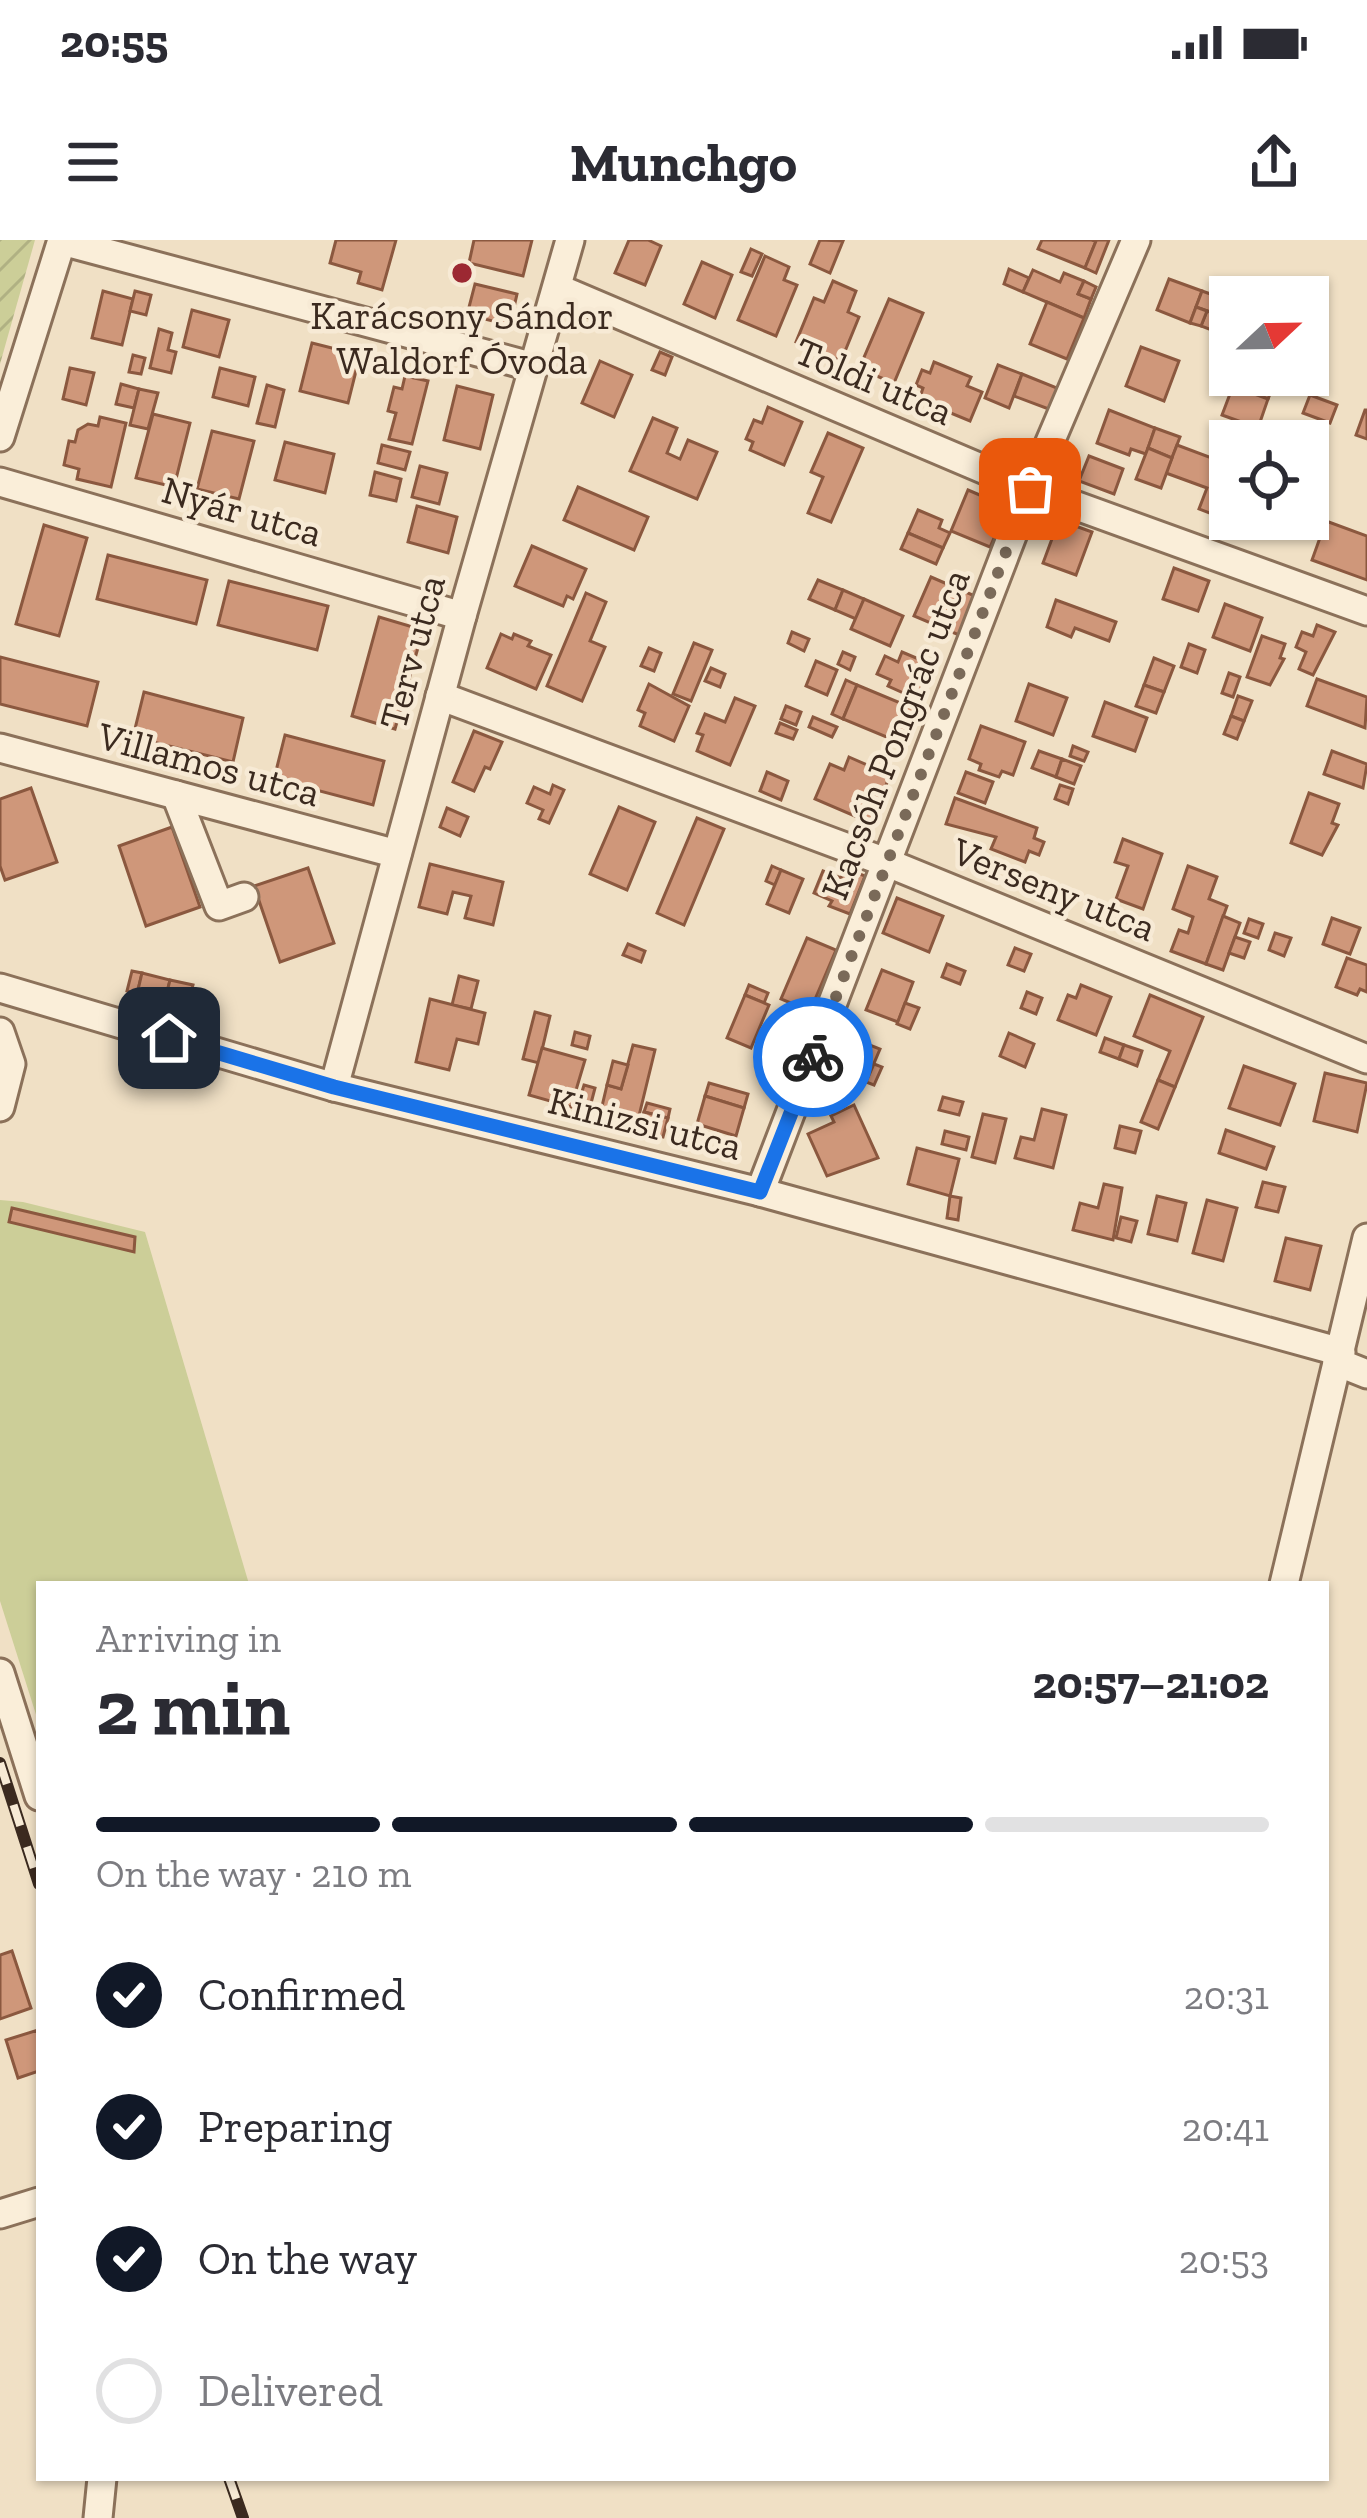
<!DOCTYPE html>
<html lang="en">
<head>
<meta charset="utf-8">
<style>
  body { margin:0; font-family:"Zilla Slab",serif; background:#f7f7f7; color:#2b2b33; height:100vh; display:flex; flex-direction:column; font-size:45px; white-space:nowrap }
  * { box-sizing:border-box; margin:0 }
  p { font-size:39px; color:#7c7c81 }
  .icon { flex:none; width:66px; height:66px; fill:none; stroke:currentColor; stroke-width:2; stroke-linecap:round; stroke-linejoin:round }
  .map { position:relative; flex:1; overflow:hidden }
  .drawer { position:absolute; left:36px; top:1341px; width:1293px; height:900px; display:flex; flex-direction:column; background:#fff; border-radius:0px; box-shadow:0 3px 9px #0004 }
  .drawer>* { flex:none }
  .needle { width:78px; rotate:68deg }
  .fabs { position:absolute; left:1209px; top:36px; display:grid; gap:24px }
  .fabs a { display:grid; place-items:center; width:120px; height:120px; border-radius:0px; background:#fff; box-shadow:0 3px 9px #0004; font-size:60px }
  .pin { position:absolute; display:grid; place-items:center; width:102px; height:102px; color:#fff; margin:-51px; border-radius:24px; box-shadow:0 6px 18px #0006 }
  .courier { position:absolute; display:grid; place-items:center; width:120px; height:120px; margin:-60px; border:9px solid #1a73e8; border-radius:50%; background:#fff; color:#222; box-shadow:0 3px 15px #0007 }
  .head em { font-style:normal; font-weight:700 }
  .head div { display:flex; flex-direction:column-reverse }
  .head { display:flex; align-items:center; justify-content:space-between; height:204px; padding:0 60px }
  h1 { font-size:78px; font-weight:700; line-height:90px }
  .bar { display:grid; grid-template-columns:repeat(4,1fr); gap:18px 12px; align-content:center; height:144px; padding:0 60px }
  .bar i { height:15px; border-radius:9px; background:#e1e1e2 }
  .bar .current { background:#111827 }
  .bar p { grid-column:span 4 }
  ol { padding:0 60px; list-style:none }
  li { display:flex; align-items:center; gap:36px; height:132px }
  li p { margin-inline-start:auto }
  li .icon { padding:12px; border-radius:50%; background:#111827; color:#fff; stroke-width:4 }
  li:last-child { color:#7c7c81 }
  li i { width:66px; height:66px; border:6px solid #e1e1e2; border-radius:50% }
  .status { display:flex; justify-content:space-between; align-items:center; height:84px; padding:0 60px; background:#fff; direction:ltr }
  .status svg { height:33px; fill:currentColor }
  header { display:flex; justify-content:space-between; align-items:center; height:156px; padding:0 60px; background:#fff; font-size:54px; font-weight:700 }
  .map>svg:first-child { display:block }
  .grass { fill:#ccce98 }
  .garden { fill:url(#garden-furrows) }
  .building { fill:#cf977a; stroke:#8b583f; stroke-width:3 }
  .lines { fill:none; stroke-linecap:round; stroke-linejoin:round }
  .minor-casing { stroke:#8b715a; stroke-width:33 }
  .minor { stroke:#faeed9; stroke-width:27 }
  .rail-casing { stroke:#3b2a1f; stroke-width:12 }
  .rail { stroke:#f7ead5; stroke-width:8; stroke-dasharray:22; stroke-linecap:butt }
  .done { stroke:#7a6a59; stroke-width:12; stroke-dasharray:0 21.6 }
  .route { stroke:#1a73e8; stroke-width:15 }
  .poi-dot { fill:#9c2832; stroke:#f7ead5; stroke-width:4.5 }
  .labels { text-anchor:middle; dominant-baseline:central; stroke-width:9; stroke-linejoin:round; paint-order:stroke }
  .poi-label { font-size:39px; fill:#3b2a1f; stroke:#f7ead5 }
  .street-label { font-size:39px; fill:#3b2a1f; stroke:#f7ead5 }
</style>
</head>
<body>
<div class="status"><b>20:55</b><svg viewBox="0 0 49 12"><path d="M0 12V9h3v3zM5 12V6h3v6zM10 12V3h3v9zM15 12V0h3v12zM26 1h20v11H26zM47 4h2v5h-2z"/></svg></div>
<header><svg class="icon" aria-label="menu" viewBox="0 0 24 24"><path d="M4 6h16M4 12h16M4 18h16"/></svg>Munchgo<svg class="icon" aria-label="share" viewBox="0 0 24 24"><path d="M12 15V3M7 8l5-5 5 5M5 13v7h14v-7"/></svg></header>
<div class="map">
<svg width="1367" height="2278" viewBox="0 0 1367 2278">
  <defs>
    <pattern id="garden-furrows" width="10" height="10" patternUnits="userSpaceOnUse" patternTransform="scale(3)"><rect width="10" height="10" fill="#ccce98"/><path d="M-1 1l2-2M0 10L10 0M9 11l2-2" fill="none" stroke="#b0b183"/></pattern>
  </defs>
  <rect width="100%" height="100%" fill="#f0e0c5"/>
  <path class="grass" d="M0 960 23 962 145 992 249 1344H39V1484L0 1361Z"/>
  <path class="garden" d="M0 0H35L0 124Z"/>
  <g class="building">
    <path d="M336 0H396L382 50 358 43 361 32 330 23Z"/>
    <path d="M474 0H532L523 36 469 23Z"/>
    <path d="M629 0H648L661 6 645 45 615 33Z"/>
    <path d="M820 0 843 1 830 33 810 24Z"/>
    <path d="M1042 0H1092L1096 1 1085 28 1038 9Z"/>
    <path d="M1092 0H1109L1096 33 1085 28 1096 1Z"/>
    <path d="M751 9 762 14 752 36 741 32Z"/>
    <path d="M765 16 789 27 784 40 797 45 776 96 738 80Z"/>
    <path d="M702 22 732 35 715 78 684 64Z"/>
    <path d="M1009 29 1029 38 1023 52 1004 44Z"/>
    <path d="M1033 30 1060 42 1064 33 1084 41 1078 54 1091 59 1084 78 1023 52Z"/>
    <path d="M1169 39 1202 51 1190 83 1157 70Z"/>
    <path d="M833 41 856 51 848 72 859 77 841 121 796 102 814 58 824 62Z"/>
    <path d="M1084 41 1096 47 1091 59 1078 54Z"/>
    <path d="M475 44 517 54 510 85 467 75Z"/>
    <path d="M103 51 133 59 122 105 92 98Z"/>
    <path d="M135 51 151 55 146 75 130 71Z"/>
    <path d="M1202 51 1219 57 1213 73 1196 67Z"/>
    <path d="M1219 57 1230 61V97L1201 86 1207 71 1213 73Z"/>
    <path d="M889 59 923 73 894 143 859 129Z"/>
    <path d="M1047 62 1084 78 1067 119 1030 104Z"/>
    <path d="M1196 67 1207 71 1201 86 1190 83Z"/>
    <path d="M192 70 229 80 219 117 183 107Z"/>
    <path d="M159 89 172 93 168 110 176 112 171 133 150 128Z"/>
    <path d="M312 103 360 115 348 163 300 151Z"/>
    <path d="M1141 107 1179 121 1164 161 1126 146Z"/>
    <path d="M660 112 672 117 665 135 652 130Z"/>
    <path d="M133 115 145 118 141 134 129 132Z"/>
    <path d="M600 121 632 135 614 177 582 163Z"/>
    <path d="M934 122 971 137 967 146 982 152 970 181 919 160 923 148 916 145 922 130 930 133Z"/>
    <path d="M998 125 1022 134 1009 168 985 158Z"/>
    <path d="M70 128 94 133 86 165 63 159Z"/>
    <path d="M220 128 255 137 248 166 213 157Z"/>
    <path d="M1022 134 1062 150 1054 171 1014 156Z"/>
    <path d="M1237 135H1274L1277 136 1268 159 1233 146Z"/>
    <path d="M405 136 428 141 412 204 389 199 396 173 388 171 394 147 402 149Z"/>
    <path d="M121 144 139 149 134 168 116 164Z"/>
    <path d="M267 145 284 150 275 187 257 183Z"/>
    <path d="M457 146 493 155 480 209 444 200Z"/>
    <path d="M1233 146 1268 159 1258 188 1222 175Z"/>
    <path d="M139 149 158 153 148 189 130 185Z"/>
    <path d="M1310 155 1337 165 1330 183 1303 173Z"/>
    <path d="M768 167 802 182 784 225 750 210 753 202 746 199 754 180 762 183Z"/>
    <path d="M1109 170 1155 188 1146 214 1131 209 1129 215 1097 203Z"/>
    <path d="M1365 170H1367V199L1356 195Z"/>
    <path d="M153 174 190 183 174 247 136 238Z"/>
    <path d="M100 177 126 183 111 247 77 239 79 229 64 225 69 201 75 202 78 190 88 184 98 186Z"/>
    <path d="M653 178 677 188 667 213 680 219 688 200 717 212 697 259 630 231Z"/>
    <path d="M1155 188 1180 197 1172 218 1148 208Z"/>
    <path d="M212 191 254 201 239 259 197 249Z"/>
    <path d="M828 193 863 208 831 282 808 273 823 237 811 232Z"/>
    <path d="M285 202 334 214 325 253 275 240Z"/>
    <path d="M382 205 410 212 405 230 378 223Z"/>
    <path d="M1177 205 1228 224 1222 239 1230 242 1228 280 1199 269 1207 248 1166 233Z"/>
    <path d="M1148 208 1172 218 1161 248 1136 239Z"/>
    <path d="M1089 216 1123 229 1114 254 1079 241Z"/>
    <path d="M420 226 447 233 439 264 412 257Z"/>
    <path d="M375 232 401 239 396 261 370 255Z"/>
    <path d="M578 247 648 277 634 310 564 280Z"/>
    <path d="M968 250 1008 267 990 307 951 291Z"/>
    <path d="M417 266 457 277 448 313 408 302Z"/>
    <path d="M918 270 942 280 939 288 950 293 943 308 908 293Z"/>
    <path d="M1059 280 1092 292 1076 335 1043 323Z"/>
    <path d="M1326 281 1367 296V340L1312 320Z"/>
    <path d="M44 285 87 298 59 396 16 384Z"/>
    <path d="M908 293 943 308 936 324 901 309Z"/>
    <path d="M532 306 586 329 573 359 567 356 563 366 515 346Z"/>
    <path d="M108 315 207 340 196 384 97 359Z"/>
    <path d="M1174 328 1209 341 1198 371 1163 359Z"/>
    <path d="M931 337 975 356 959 395 914 376Z"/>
    <path d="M818 340 843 350 835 370 809 359Z"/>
    <path d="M229 341 328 366 317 410 218 385Z"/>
    <path d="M843 350 864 359 856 379 835 370Z"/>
    <path d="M586 353 606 362 590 401 605 407 582 461 547 446Z"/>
    <path d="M864 359 903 376 890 406 851 389Z"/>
    <path d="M1056 360 1116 382 1109 401 1075 388 1071 397 1047 387Z"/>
    <path d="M1225 364 1262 378 1250 411 1213 397Z"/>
    <path d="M379 377 423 390 395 489 352 476Z"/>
    <path d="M1317 385 1335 392 1313 435 1299 429 1306 412 1296 407 1302 392 1313 396Z"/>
    <path d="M792 392 809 399 804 411 788 403Z"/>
    <path d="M501 394 512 399 514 394 531 401 528 406 551 415 536 449 487 428Z"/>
    <path d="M1262 396 1285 404 1280 418 1284 419 1270 445 1247 437Z"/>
    <path d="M694 403 712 410 691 461 673 454Z"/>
    <path d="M1189 404 1205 410 1197 433 1181 427Z"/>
    <path d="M649 408 661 413 654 431 641 426Z"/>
    <path d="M843 412 855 417 850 430 838 424Z"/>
    <path d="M902 412 933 425 919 460 888 446 891 440 877 434 885 416 898 422Z"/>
    <path d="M0 417 98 442 87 486 0 464Z"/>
    <path d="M1154 418 1174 426 1164 452 1144 445Z"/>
    <path d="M816 421 837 430 827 455 806 446Z"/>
    <path d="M711 428 725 434 720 447 705 441Z"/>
    <path d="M1229 433 1240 437 1233 457 1222 453Z"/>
    <path d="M1317 439 1367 457 1365 488 1307 466Z"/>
    <path d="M846 440 857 445 843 479 832 474Z"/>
    <path d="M649 444 689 466 674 501 640 486 645 473 638 470Z"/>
    <path d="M1029 444 1067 458 1053 495 1016 481Z"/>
    <path d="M857 445 915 469 901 503 843 479Z"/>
    <path d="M1144 445 1164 452 1156 473 1136 466Z"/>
    <path d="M144 452 243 478 233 522 133 497Z"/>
    <path d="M1238 456 1252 461 1244 481 1231 476Z"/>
    <path d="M735 458 755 466 730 525 697 511 703 495 697 493 705 474 725 482Z"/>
    <path d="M1105 462 1147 478 1135 511 1093 496Z"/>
    <path d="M786 466 801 472 796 485 781 479Z"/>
    <path d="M1231 476 1244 481 1237 499 1224 494Z"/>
    <path d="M813 477 837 487 832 497 809 487Z"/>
    <path d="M780 483 797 490 793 499 776 493Z"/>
    <path d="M981 486 1025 502 1013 535 1002 531 999 537 979 530 981 524 969 519Z"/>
    <path d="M474 491 502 502 490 529 485 527 474 551 453 542Z"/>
    <path d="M285 495 384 521 373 565 274 539Z"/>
    <path d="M1073 506 1088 512 1084 521 1070 516Z"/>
    <path d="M1039 511 1062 519 1056 537 1032 528Z"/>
    <path d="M1332 511 1367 524 1363 548 1324 534Z"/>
    <path d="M849 517 890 535 871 583 815 559 830 524 844 530Z"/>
    <path d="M1062 519 1081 526 1074 544 1056 537Z"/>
    <path d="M767 532 788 541 781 560 760 551Z"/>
    <path d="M966 532 993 542 985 563 958 553Z"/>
    <path d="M553 545 564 550 549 583 539 579 543 570 527 563 534 547 550 554Z"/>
    <path d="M1060 545 1073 549 1068 564 1055 559Z"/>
    <path d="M31 548 57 622 5 640 0 626V559Z"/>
    <path d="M1309 553 1339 564 1332 583 1338 585 1322 615 1291 603Z"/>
    <path d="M955 558 1037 588 1034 598 1044 602 1039 615 1029 611 1025 622 991 609 996 597 946 584Z"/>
    <path d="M619 567 655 582 627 650 590 634Z"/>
    <path d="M447 568 468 577 460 596 440 587Z"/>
    <path d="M697 578 724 589 684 685 657 673Z"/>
    <path d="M172 587 200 667 146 686 119 606Z"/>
    <path d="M1123 599 1162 614 1143 669 1116 659 1128 626 1115 622Z"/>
    <path d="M430 624 503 642 493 685 465 678 471 656 453 652 447 674 419 667Z"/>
    <path d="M772 626 781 630 775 645 766 641Z"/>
    <path d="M1188 626 1217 637 1209 659 1227 666 1206 724 1171 711 1179 690 1188 693 1193 677 1173 669Z"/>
    <path d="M308 628 334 703 280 722 254 646Z"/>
    <path d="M845 628 865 636 850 674 829 666 832 661 814 653 823 631 841 638Z"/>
    <path d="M781 630 803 639 789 673 767 664Z"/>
    <path d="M897 658 943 676 929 712 883 693Z"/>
    <path d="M1223 676 1240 683 1223 730 1206 724Z"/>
    <path d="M1332 678 1360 688 1350 714 1323 704Z"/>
    <path d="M1249 679 1263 684 1258 698 1244 693Z"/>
    <path d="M1275 693 1291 698 1284 716 1269 710Z"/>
    <path d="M1235 697 1250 702 1244 718 1229 713Z"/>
    <path d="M807 698 836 710 810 771 781 759Z"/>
    <path d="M628 704 645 711 641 722 623 715Z"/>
    <path d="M1015 708 1031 714 1024 731 1008 725Z"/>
    <path d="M1347 718 1367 725V752L1360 749 1357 755 1336 747Z"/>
    <path d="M947 724 965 731 960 744 942 737Z"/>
    <path d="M882 730 913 742 898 782 866 770Z"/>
    <path d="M132 731 142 733 137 754 127 751Z"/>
    <path d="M142 733 170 740 165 760 137 754Z"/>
    <path d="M459 736 478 741 471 769 452 765Z"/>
    <path d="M170 740 193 745 188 766 165 760Z"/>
    <path d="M749 745 768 753 764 763 745 755Z"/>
    <path d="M1081 745 1111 757 1096 795 1058 780 1068 755 1076 758Z"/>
    <path d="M1027 752 1042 758 1036 774 1021 768Z"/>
    <path d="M745 755 769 765 751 808 727 798Z"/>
    <path d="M1150 755 1203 777 1175 847 1158 840 1170 811 1134 796Z"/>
    <path d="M430 759 485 773 478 804 457 799 449 830 416 822Z"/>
    <path d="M905 763 919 768 910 789 897 784Z"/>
    <path d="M535 772 550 776 539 823 523 819Z"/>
    <path d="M575 792 590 796 587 809 572 805Z"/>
    <path d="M1009 793 1034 804 1025 827 1000 816Z"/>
    <path d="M852 798 880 809 866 842 839 830Z"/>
    <path d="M1105 798 1124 805 1119 819 1100 812Z"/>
    <path d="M633 805 655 810 636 888 599 879 607 845 621 849Z"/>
    <path d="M1124 805 1142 811 1137 826 1119 819Z"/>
    <path d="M542 808 585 820 571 867 529 855Z"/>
    <path d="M613 821 628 825 621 849 607 845Z"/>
    <path d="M874 824 882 827 874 845 866 842Z"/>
    <path d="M1244 826 1295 844 1280 885 1229 868Z"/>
    <path d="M1325 833 1367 843 1357 892 1314 881Z"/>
    <path d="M1158 840 1175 847 1158 889 1141 882Z"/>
    <path d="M709 843 748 854 744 868 705 856Z"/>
    <path d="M584 845 595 848 589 871 577 868Z"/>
    <path d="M705 856 744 868 736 896 697 884Z"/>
    <path d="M943 857 963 862 959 875 939 870Z"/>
    <path d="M647 863 670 869 668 878 644 872Z"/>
    <path d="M854 865 878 918 827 936 808 894 834 882 831 876Z"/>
    <path d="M1042 869 1066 875 1053 928 1015 918 1021 897 1034 900Z"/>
    <path d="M644 872 668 878 663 897 640 891Z"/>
    <path d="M983 874 1006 879 995 923 972 917Z"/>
    <path d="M1120 886 1141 891 1135 913 1115 908Z"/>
    <path d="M1226 890 1274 907 1266 929 1219 913Z"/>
    <path d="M945 891 969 897 966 910 942 904Z"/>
    <path d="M917 908 959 919 950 956 908 944Z"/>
    <path d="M1263 942 1285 947 1278 972 1256 967Z"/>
    <path d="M1104 944 1122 948 1113 1000 1073 990 1080 963 1098 968Z"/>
    <path d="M950 956 961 958 958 980 947 978Z"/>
    <path d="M1157 956 1186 963 1177 1001 1148 994Z"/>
    <path d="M1207 960 1237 968 1223 1021 1193 1013Z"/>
    <path d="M12 968 135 997 134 1012 9 982Z"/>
    <path d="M1121 977 1137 981 1131 1002 1116 998Z"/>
    <path d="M1286 998 1321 1006 1310 1050 1275 1041Z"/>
    <path d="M12 1711 31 1768 0 1779V1715Z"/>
    <path d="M38 1790 39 1831 18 1838 6 1800Z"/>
  </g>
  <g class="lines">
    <defs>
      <g id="minor">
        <path d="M62 1 534 127"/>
        <path d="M557 48 1030 249 1367 371"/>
        <path d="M0 197 62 0"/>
        <path d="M0 242 462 376"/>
        <path d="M440 456 888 623 1367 819"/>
        <path d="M0 508 397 614"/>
        <path d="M176 555 219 666 244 657"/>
        <path d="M0 748 334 847 760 952 1341 1112"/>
        <path d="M0 792 11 824 0 867"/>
        <path d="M334 847 462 376 570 0"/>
        <path d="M760 952 1030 249 1136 0"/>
        <path d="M1337 1122 1367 1134"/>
        <path d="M1284 1344 1367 998"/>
        <path d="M0 1433 39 1556"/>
        <path d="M0 1974 39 1962"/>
        <path d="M98 2278 102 2238"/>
      </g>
    </defs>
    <use href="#minor" class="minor-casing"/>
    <use href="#minor" class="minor"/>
    <defs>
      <g id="rail">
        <path d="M0 1523 39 1644"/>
        <path d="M229 2238 243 2278"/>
      </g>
    </defs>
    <use href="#rail" class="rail-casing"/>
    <use href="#rail" class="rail"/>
  </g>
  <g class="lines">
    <path class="done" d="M813 817 1030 249"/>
    <path class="route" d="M169 798 334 847 760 952 813 817"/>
  </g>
  <circle class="poi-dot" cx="462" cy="33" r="12"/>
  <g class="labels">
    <g class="poi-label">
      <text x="462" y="75">Karácsony Sándor<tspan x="462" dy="45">Waldorf Óvoda</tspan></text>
    </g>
    <g class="street-label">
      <text transform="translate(874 141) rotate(23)">Toldi utca</text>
      <text transform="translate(242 271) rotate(16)">Nyár utca</text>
      <text transform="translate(412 412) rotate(-75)">Terv utca</text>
      <text transform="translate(895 494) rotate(-69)">Kacsóh Pongrác utca</text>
      <text transform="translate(209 524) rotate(15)">Villamos utca</text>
      <text transform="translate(1054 649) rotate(22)">Verseny utca</text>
      <text transform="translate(645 883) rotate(14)">Kinizsi utca</text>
    </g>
  </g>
</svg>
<div class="fabs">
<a><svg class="needle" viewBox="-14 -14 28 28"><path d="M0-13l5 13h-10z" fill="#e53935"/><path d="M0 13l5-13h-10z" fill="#7c7c81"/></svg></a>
<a><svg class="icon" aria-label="locate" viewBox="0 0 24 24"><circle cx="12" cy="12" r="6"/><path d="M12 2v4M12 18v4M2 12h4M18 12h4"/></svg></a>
</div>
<div class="pin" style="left:1030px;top:249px;background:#ea580c"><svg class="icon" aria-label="bag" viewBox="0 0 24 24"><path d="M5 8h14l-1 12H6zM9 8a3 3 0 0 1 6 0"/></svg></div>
<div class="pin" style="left:169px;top:798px;background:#1f2937"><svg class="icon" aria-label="home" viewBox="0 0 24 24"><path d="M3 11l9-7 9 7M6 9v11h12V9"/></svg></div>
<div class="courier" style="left:813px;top:817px"><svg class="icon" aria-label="bike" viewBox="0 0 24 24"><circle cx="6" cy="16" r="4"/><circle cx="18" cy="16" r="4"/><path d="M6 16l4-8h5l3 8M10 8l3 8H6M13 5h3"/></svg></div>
<section class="drawer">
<div class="head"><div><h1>2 min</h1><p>Arriving in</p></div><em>20:57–21:02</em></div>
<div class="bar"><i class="current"></i><i class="current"></i><i class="current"></i><i></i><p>On the way · 210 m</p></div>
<ol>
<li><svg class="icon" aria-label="check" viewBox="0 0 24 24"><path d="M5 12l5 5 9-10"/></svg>Confirmed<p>20:31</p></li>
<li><svg class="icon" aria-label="check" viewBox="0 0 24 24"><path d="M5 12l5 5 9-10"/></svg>Preparing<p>20:41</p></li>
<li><svg class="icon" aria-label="check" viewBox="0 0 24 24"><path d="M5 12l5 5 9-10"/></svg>On the way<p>20:53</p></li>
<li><i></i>Delivered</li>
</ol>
</section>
</div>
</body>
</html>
